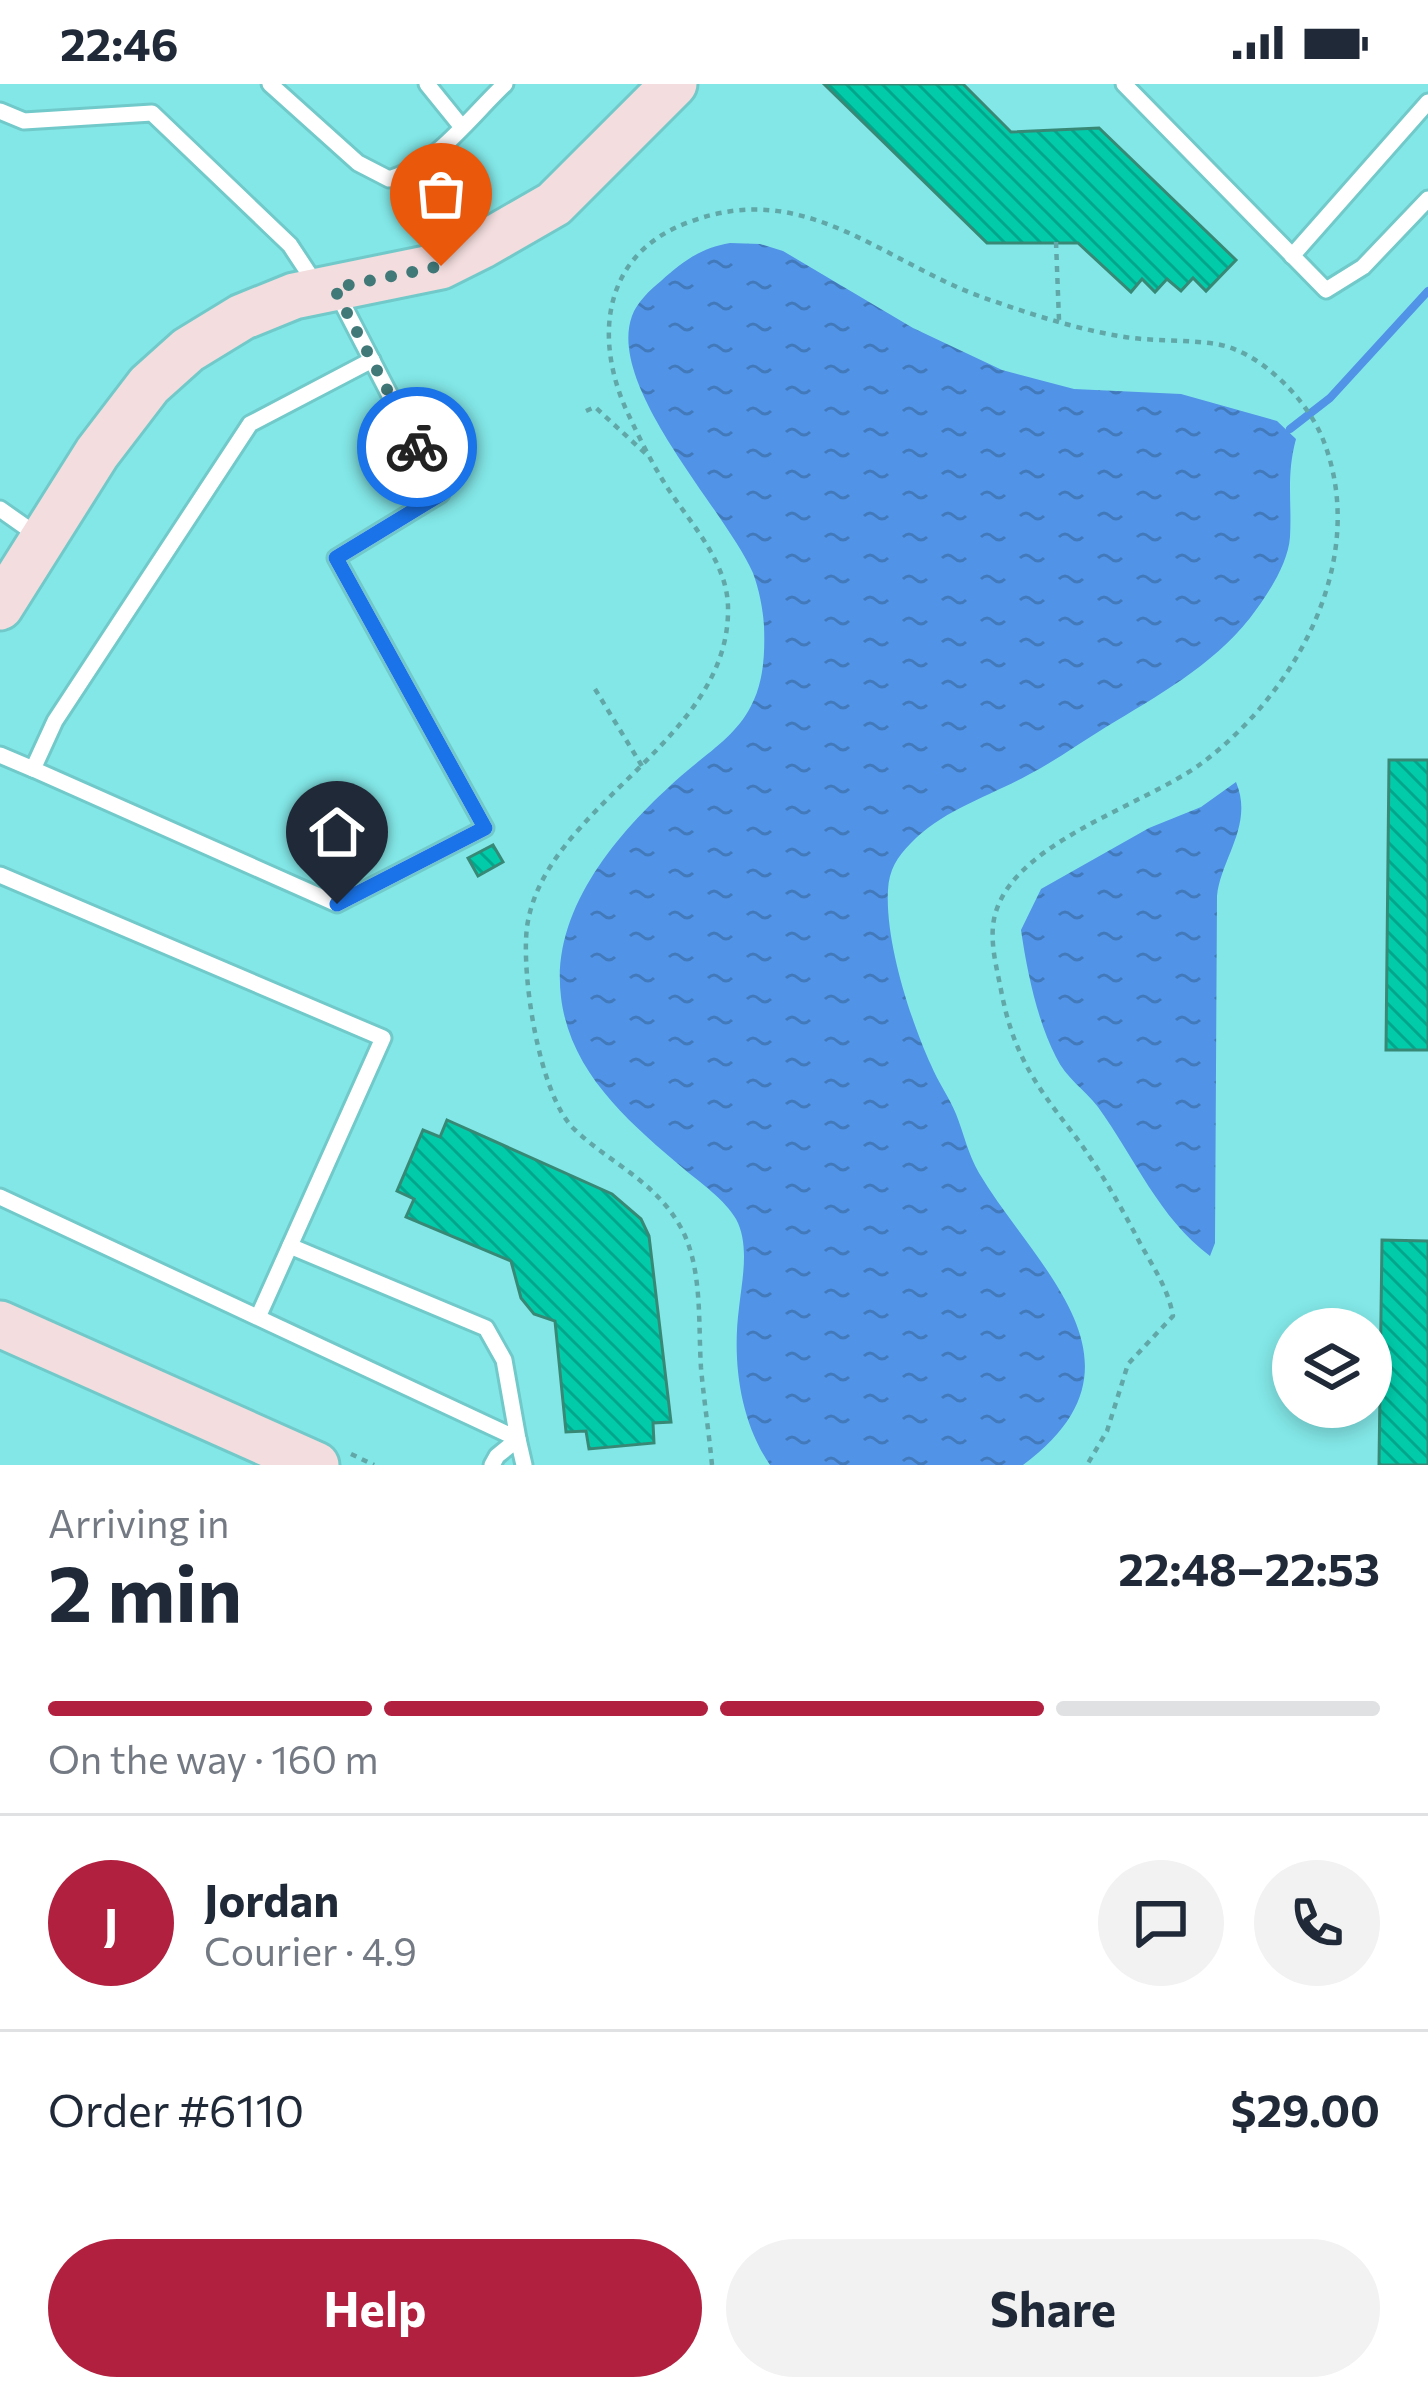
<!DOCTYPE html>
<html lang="en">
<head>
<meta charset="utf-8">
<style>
  body { margin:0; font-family:Commissioner,sans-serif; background:#f2f2f3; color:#1f2937; height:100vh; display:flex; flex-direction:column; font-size:45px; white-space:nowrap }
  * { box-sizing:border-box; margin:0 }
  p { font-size:39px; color:#747a83 }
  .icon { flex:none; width:66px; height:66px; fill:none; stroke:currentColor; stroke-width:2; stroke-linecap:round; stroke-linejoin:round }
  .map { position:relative; height:1381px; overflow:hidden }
  .drawer { display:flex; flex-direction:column; background:#fff; flex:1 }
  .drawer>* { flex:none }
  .fabs { position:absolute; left:1272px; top:1224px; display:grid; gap:24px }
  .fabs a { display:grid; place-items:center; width:120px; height:120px; border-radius:50%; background:#fff; box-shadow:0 6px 18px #0003; font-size:60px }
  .pin { position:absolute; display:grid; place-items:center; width:102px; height:102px; color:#fff; margin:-123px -51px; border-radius:50% 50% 50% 0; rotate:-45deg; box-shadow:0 0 12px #0007 }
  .pin .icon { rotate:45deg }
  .courier { position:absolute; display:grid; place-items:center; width:120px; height:120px; margin:-60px; border:9px solid #1a73e8; border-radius:50%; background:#fff; color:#222; box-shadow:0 3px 15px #0007 }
  .overview em { font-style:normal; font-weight:700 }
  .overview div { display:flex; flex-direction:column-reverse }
  .overview { display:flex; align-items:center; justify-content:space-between; height:204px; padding:0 48px }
  h1 { font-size:78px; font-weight:700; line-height:90px }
  .bar { display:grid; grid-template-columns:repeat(4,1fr); gap:18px 12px; align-content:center; height:144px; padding:0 48px }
  .bar i { height:15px; border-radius:9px; background:#e0e1e3 }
  .bar .selected { background:#b22040 }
  .bar p { grid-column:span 4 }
  .line { display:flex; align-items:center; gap:30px; padding:0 48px; border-top:3px solid #e0e1e3 }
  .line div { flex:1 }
  .round { display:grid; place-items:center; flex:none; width:126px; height:126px; border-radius:63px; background:#f2f2f3 }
  .action { display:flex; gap:24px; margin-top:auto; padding:24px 48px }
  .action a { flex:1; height:138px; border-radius:72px; background:#b22040; color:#fff; font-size:48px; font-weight:700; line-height:138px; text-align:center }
  .action a+a { background:#f2f2f3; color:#1f2937 }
  .status { display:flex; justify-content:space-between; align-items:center; height:84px; padding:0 60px; background:#fff; direction:ltr }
  .status svg { height:33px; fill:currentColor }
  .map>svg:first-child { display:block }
  .built { fill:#83e7e7; fill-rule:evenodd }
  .water { fill:url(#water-ripples) }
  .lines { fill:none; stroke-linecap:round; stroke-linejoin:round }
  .stream { stroke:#5193e6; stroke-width:8 }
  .building { fill:url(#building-back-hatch); stroke:#378976; stroke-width:3 }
  .lane-casing { stroke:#71c9c9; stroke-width:21 }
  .secondary-casing { stroke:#71c9c9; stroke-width:51 }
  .path { stroke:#62a7a7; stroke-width:4.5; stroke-dasharray:6 6; stroke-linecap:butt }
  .lane { stroke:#fff; stroke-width:15 }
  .secondary { stroke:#f3ddde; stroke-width:45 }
  .done { stroke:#417979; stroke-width:12; stroke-dasharray:0 21.6 }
  .route { stroke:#1a73e8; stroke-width:15 }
</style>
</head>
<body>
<div class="status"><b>22:46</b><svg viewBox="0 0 49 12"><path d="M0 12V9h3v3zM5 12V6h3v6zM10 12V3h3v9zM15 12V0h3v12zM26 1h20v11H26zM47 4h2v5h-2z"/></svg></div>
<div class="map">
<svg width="1428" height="1381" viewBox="0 0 1428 1381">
  <defs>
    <pattern id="water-ripples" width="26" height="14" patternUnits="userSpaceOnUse" patternTransform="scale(3)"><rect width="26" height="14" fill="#5193e6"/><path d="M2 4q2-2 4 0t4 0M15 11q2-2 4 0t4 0" fill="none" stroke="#4279bb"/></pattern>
    <pattern id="building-back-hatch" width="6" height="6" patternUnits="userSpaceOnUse" patternTransform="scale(3)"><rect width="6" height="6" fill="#02cbaa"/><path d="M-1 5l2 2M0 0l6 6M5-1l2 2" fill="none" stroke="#03a68b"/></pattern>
  </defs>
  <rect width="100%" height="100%" fill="#9bf4f4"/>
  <path class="built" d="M0 0H1428V1381H0ZM1293 1245H1371V1323H1293Z"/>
  <g class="water">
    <path d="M730 159 760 160 783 167 913 244 1002 286 1074 305 1181 310 1277 337 1296 355C1286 392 1292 417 1290 453 1288 481 1266 513 1250 534 1212 582 1157 612 1106 643 1080 659 1055 677 1028 691 990 712 941 727 911 759 897 773 889 786 888 806 885 857 910 935 931 981 938 998 949 1013 956 1030 964 1050 968 1070 979 1089 1037 1186 1159 1280 1023 1381H770C740 1337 732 1277 739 1224 742 1196 750 1161 736 1135 725 1116 701 1099 684 1085 630 1039 570 989 561 913 550 825 619 747 681 692 706 670 736 652 751 622 764 598 765 568 764 542 763 525 759 505 753 489 726 427 606 303 632 232 637 218 650 206 661 197 683 177 701 164 730 159Z"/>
    <path d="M1236 698C1254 741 1221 774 1217 812L1215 1159 1210 1172C1159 1134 1135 1074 1098 1023 1084 1005 1066 994 1056 973 1037 936 1027 887 1021 846L1041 805 1149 744 1201 723Z"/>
  </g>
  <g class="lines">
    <path class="stream" d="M1290 345 1330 314 1428 207"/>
  </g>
  <g class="building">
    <path d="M824 0H963L1011 48 1099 44 1236 176 1206 207 1193 194 1181 207 1167 195 1155 208 1142 195 1131 208 1078 159H987Z"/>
    <path d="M1389 676H1428V966H1386Z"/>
    <path d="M493 761 503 778 478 792 468 774Z"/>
    <path d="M447 1036 612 1110 641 1135 649 1152 671 1338 653 1339 654 1359 589 1365 586 1347 566 1348 555 1237 534 1230 521 1214 511 1177 406 1133 414 1115 397 1107 423 1046 440 1053Z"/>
    <path d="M1382 1156 1428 1157V1381H1379Z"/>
  </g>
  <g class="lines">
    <defs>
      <g id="lane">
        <path d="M270 0 358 79 389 95C436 81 470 33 505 0"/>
        <path d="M427 0 461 42"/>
        <path d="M1124 0 1326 206 1363 183 1428 115"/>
        <path d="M0 27 24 37 152 29 290 161 315 199"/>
        <path d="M1292 172 1428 18"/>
        <path d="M0 425 37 451"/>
        <path d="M0 671 33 685 55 637 250 340 372 276"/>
        <path d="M33 685 337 820 485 744 336 474 441 410 336 207"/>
        <path d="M0 791 383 954 259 1231"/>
        <path d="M0 1113 518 1355 504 1276 486 1244 290 1162"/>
        <path d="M492 1381 497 1372 518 1355 524 1381"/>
      </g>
      <g id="secondary">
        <path d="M0 523 97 369 149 301 188 266 242 233 294 212 441 182 481 162 554 120 674 0"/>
        <path d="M0 1240 316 1381"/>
      </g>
    </defs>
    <use href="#lane" class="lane-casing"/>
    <use href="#secondary" class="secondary-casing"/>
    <g class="path">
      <path d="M1056 158 1059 236"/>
      <path d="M586 327 595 323 646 370"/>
      <path d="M595 605 642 682"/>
      <path d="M351 1370 374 1381"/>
      <path d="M712 1381C709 1349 704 1317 701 1284 698 1239 703 1182 680 1142 653 1095 609 1079 573 1044 539 1009 521 891 527 843 544 721 731 658 728 523 727 474 685 434 662 395 648 372 636 347 625 323 606 279 600 225 628 183 644 160 666 146 692 137 804 96 880 175 979 212 1024 228 1072 244 1119 252 1151 258 1184 255 1216 260 1259 267 1305 313 1322 353 1371 472 1298 607 1202 679 1143 723 1001 761 993 842 991 864 997 885 1001 906 1013 969 1034 999 1072 1048 1098 1082 1120 1121 1140 1159 1153 1183 1168 1204 1173 1232L1128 1280 1107 1347 1087 1381"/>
    </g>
    <use href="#lane" class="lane"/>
    <use href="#secondary" class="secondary"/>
  </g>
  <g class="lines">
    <path class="done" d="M417 363 334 204 441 182"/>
    <path class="route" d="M337 820 485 744 336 474 441 410 417 363"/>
  </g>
</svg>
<div class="fabs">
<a><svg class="icon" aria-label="layers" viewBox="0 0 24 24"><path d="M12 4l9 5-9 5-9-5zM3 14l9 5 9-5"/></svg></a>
</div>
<div class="pin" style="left:441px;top:182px;background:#ea580c"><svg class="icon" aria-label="bag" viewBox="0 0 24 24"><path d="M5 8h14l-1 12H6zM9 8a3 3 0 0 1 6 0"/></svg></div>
<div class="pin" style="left:337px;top:820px;background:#1f2937"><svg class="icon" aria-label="home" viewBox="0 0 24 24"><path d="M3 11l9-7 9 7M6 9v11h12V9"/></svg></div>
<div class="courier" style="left:417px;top:363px"><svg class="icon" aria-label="bike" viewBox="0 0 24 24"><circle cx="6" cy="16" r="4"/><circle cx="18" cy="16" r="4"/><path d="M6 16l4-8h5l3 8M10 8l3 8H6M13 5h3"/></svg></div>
</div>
<section class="drawer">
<div class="overview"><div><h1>2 min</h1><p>Arriving in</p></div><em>22:48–22:53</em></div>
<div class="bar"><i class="selected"></i><i class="selected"></i><i class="selected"></i><i></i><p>On the way · 160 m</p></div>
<div class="line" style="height:216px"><b class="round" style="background:#b22040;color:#fff">J</b><div><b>Jordan</b><p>Courier · 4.9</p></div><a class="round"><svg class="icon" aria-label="chat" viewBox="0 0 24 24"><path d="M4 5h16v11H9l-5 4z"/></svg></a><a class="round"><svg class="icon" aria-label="phone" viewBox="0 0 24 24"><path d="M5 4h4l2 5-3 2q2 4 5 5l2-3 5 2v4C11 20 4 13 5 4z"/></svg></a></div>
<div class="line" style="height:156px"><div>Order #6110</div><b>$29.00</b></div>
<div class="action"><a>Help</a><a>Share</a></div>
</section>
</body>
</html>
